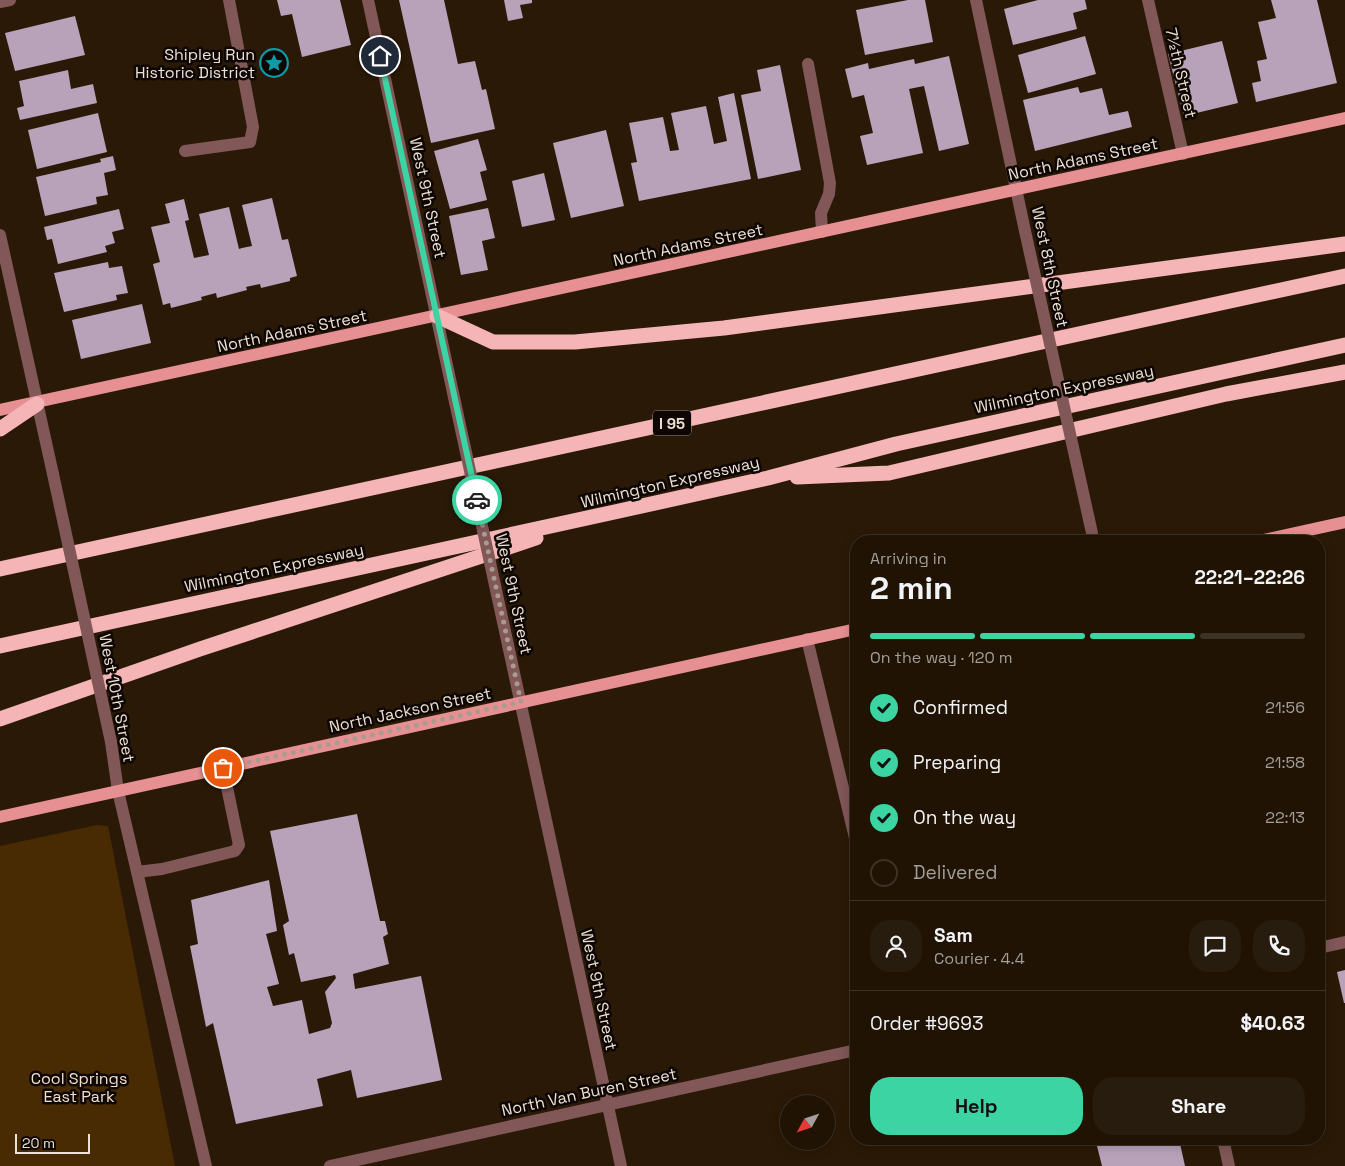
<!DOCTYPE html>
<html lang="en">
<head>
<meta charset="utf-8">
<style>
  body { margin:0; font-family:"Space Grotesk",sans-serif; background:#281c0e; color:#f1f3f6; height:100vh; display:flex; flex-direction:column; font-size:19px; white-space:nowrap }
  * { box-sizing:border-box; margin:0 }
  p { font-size:16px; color:#a29e9a }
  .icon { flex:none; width:28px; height:28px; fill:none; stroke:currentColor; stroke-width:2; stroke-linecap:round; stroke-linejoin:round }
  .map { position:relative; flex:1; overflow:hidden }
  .details { position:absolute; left:850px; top:535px; width:475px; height:610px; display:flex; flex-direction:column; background:#201304; border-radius:20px; box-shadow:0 2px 12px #0003,0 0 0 1px #3d3226 }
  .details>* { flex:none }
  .needle { width:32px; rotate:230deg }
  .fabs { position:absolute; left:780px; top:1095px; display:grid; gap:10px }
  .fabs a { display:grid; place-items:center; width:55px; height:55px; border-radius:50%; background:#201304; box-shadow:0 2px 12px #0003,0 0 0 1px #3d3226; font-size:25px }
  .scale { position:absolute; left:15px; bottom:12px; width:75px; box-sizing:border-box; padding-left:5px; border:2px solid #ede1d5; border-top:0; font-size:14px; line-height:18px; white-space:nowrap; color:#ede1d5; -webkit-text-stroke:4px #0d0602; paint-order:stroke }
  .pin { position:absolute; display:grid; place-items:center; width:42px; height:42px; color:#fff; margin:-21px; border:2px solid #fff; border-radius:50%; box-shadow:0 1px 5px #0007 }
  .courier { position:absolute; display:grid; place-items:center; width:50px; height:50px; margin:-25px; border:4px solid #3dd4a3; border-radius:50%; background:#fff; color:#222; box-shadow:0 1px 6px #0007 }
  .headline em { font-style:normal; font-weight:600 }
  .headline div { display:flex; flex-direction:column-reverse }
  .headline { display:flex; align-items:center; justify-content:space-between; height:85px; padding:0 20px }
  h1 { font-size:32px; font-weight:600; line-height:38px }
  .bar { display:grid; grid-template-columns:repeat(4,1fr); gap:8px 5px; align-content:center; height:60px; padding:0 20px }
  .bar i { height:6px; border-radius:4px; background:#3d3226 }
  .bar .active { background:#3dd4a3 }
  .bar p { grid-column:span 4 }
  .line { display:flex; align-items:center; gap:12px; padding:0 20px; border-top:1px solid #3d3226 }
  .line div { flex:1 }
  .round { display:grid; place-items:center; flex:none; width:52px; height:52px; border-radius:20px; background:#281c0e }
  ol { padding:0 20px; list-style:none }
  li { display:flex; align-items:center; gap:15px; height:55px }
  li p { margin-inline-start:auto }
  li .icon { padding:5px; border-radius:50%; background:#3dd4a3; color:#111; stroke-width:4 }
  li:last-child { color:#a29e9a }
  li i { width:28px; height:28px; border:2px solid #3d3226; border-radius:50% }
  .primary-button { display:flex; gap:10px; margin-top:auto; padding:10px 20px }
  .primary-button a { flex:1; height:58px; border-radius:20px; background:#3dd4a3; color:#111; font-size:20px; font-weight:600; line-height:58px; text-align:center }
  .primary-button a+a { background:#281c0e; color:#f1f3f6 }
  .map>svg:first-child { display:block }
  .green { fill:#492b03 }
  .building { fill:#b7a2ba }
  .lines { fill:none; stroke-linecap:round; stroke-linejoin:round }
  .lane { stroke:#815758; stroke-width:12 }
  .street { stroke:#815758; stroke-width:12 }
  .primary { stroke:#e79093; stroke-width:12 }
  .highway { stroke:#f5b5b7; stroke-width:15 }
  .street-bridge { stroke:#815758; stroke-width:12 }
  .done { stroke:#a99b8d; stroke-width:5; stroke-dasharray:0 9 }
  .route { stroke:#3dd4a3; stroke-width:6 }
  .labels { text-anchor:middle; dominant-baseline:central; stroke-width:5; stroke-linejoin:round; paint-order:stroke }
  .shield { fill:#0d0602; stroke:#aa9f96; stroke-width:1 }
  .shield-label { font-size:15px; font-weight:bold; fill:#ede1d5 }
  .poi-label { font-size:16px; fill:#ede1d5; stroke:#0d0602; text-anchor:end }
  .street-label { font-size:16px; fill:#ede1d5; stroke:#0d0602 }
  .park-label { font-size:16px; fill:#f2e0ce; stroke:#0d0602 }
</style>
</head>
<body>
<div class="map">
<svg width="1345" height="1166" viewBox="0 0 1345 1166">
  <rect width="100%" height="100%" fill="#2a1906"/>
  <path class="green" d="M97 825 108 826 175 1166H0V846Z"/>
  <g class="building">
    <path d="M277 0H340L351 45 302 57 292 14 281 16Z"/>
    <path d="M399 0H444L458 64 475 61 482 90 486 89 495 129 431 143Z"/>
    <path d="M504 0H532V3L520 5 523 18 508 21Z"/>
    <path d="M908 0H925L933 42 865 55 856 10Z"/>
    <path d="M1038 0H1085L1087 9 1073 13 1077 29 1013 45 1004 9Z"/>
    <path d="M1271 0H1317L1337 83 1256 102 1252 83 1261 81 1257 61 1267 59 1258 22 1276 18Z"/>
    <path d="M75 16 85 55 15 71 5 33Z"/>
    <path d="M1085 36 1096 74 1028 93 1018 55Z"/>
    <path d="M1222 41 1238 103 1184 116 1168 54Z"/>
    <path d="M949 56 969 144 939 151 924 86 909 89 923 153 867 165 860 136 873 133 864 95 852 98 845 69 868 63 869 69 914 59 915 64Z"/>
    <path d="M780 65 801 170 758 179 741 95 761 91 757 70Z"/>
    <path d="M68 70 71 89 93 84 97 103 20 120 17 108 24 106 19 81Z"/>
    <path d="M1078 87 1080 93 1102 88 1109 115 1128 111 1132 127 1035 151 1023 100Z"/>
    <path d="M734 93 751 179 639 201 631 163 637 162 629 123 663 117 670 151 679 150 671 113 706 106 714 144 727 141 718 97Z"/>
    <path d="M98 113 107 152 37 169 28 130Z"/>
    <path d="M606 130 624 206 571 218 553 143Z"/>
    <path d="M478 139 487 170 480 172 487 200 450 209 434 151Z"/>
    <path d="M113 156 116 170 104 173 108 195 96 197 97 204 45 216 36 177 101 162 100 159Z"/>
    <path d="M544 173 555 220 522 227 512 181Z"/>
    <path d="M272 198 282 240 288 239 297 276 290 278V281L261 288 260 284 246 287 247 290 217 298 216 293 201 297 202 300 171 308 170 303 163 305 153 264 160 262 151 227 170 223 165 204 184 199 189 220 185 221 194 258 209 255 199 214 229 207 239 249 242 248 252 246 242 205Z"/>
    <path d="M488 208 495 238 482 241 488 270 461 275 449 216Z"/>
    <path d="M119 209 124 229 112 232 115 243 105 246 107 252 58 264 52 239 47 240 44 227Z"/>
    <path d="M108 262 109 268 122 266 128 293 116 295 117 300 64 312 54 273Z"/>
    <path d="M142 304 151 343 81 359 72 320Z"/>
    <path d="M357 814 380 921H385L388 934 383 937 389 964 353 974 355 989 421 976 442 1080 357 1098 351 1070 317 1079 323 1106 236 1124 213 1023 206 1027 190 946 198 944 191 900 269 880 277 931 266 934 279 984 267 987 273 1006 302 1000 309 1034 330 1028 332 1023 325 992 336 978 335 975 301 982 294 953 289 955 283 925 289 921 270 831Z"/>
    <path d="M1345 970V1003H1344L1337 972Z"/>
    <path d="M1103 1139H1179L1185 1166H1102L1097 1146 1104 1144Z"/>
  </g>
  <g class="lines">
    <g class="lane">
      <path d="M1148 0 1183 154"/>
      <path d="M808 64 830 183 829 194 821 213 822 232"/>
      <path d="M185 151 250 142 253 127 229 0"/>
      <path d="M137 872 162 869 235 851 239 845 223 768"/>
    </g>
    <g class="street">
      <path d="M368 0 455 402"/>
      <path d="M976 0 1025 231"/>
      <path d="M0 2 10 0"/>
      <path d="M0 235 53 474"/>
      <path d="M807 639 856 842"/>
      <path d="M508 645 621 1166"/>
      <path d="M111 742 118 791 206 1166"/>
      <path d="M1319 948 1345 942"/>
      <path d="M1223 1139 1229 1166"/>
      <path d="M330 1166 856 1050"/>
    </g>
    <g class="primary">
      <path d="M0 410 1345 118"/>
      <path d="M1259 541 1345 522"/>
      <path d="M0 817 856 629"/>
    </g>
    <g class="highway">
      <path d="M437 316 493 342H575L724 328 1345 244"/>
      <path d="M0 429 37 404"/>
      <path d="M797 477 889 473 1226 394 1345 372"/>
      <path d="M0 569 1345 276"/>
      <path d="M0 646 610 513 768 478 896 444 1345 345"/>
      <path d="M0 719 200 649 536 538"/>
    </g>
    <g class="street-bridge">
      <path d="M1025 231 1092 533"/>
      <path d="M455 402 508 645"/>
      <path d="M53 474 111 742"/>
    </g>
  </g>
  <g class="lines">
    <path class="done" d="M223 768 521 702 477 500"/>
    <path class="route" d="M380 56 477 500"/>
  </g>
  <defs>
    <symbol id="sight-ring" viewBox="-11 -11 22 22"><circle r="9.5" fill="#0d0602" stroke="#0f9aa8" stroke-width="1.5"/><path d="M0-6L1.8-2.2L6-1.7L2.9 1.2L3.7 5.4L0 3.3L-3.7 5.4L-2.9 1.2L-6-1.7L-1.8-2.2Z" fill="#0f9aa8"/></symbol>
  </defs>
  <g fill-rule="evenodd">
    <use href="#sight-ring" x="258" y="47" width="32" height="32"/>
  </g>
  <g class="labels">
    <rect class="shield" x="653" y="410.5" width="38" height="25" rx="4"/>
    <g class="shield-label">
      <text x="672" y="423">I 95</text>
    </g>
    <g class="poi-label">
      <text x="255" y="54">Shipley Run<tspan x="255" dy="18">Historic District</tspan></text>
    </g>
    <g class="street-label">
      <text transform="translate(1181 73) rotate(77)">7½th Street</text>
      <text transform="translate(1083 159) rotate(-12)">North Adams Street</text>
      <text transform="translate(428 198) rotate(78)">West 9th Street</text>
      <text transform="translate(688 245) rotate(-12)">North Adams Street</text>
      <text transform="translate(1050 267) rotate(78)">West 8th Street</text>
      <text transform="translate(292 331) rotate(-12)">North Adams Street</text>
      <text transform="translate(1064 389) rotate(-12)">Wilmington Expressway</text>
      <text transform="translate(670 482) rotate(-13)">Wilmington Expressway</text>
      <text transform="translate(274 568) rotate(-12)">Wilmington Expressway</text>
      <text transform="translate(514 594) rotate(78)">West 9th Street</text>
      <text transform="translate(117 698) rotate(79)">West 10th Street</text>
      <text transform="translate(410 710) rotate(-12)">North Jackson Street</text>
      <text transform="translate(599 990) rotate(78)">West 9th Street</text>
      <text transform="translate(589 1092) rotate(-12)">North Van Buren Street</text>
    </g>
    <g class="park-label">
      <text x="79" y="1078">Cool Springs<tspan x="79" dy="18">East Park</tspan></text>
    </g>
  </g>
</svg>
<div class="fabs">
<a><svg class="needle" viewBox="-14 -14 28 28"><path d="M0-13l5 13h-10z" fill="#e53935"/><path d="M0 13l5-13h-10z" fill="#a29e9a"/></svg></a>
</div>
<div class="scale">20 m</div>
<div class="pin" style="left:223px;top:768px;background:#ea580c"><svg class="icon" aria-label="bag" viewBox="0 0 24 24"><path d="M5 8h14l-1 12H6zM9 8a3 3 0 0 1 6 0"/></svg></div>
<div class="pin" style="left:380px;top:56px;background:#1f2937"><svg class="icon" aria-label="home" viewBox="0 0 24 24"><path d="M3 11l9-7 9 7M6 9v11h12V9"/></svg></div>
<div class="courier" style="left:477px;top:500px"><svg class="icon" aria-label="car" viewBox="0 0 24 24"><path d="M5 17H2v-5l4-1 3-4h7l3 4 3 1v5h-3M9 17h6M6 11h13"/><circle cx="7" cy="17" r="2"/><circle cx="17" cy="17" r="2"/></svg></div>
<section class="details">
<div class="headline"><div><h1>2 min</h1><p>Arriving in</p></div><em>22:21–22:26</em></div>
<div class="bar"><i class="active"></i><i class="active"></i><i class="active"></i><i></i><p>On the way · 120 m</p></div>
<ol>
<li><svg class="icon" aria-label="check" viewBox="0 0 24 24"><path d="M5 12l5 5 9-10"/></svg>Confirmed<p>21:56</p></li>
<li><svg class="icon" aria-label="check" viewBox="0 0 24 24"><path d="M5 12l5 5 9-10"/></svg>Preparing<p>21:58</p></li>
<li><svg class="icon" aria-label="check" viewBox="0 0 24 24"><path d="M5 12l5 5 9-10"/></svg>On the way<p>22:13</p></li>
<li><i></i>Delivered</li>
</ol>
<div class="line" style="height:90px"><a class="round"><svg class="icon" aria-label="person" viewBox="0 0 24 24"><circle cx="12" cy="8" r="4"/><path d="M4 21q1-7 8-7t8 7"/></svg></a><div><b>Sam</b><p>Courier · 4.4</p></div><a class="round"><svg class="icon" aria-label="chat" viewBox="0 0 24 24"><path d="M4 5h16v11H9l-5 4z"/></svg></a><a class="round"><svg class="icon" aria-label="phone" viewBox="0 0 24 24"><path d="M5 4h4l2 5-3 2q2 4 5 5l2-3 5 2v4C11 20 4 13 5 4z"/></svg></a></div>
<div class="line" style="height:65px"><div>Order #9693</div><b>$40.63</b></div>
<div class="primary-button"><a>Help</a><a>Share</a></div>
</section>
</div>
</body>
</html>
